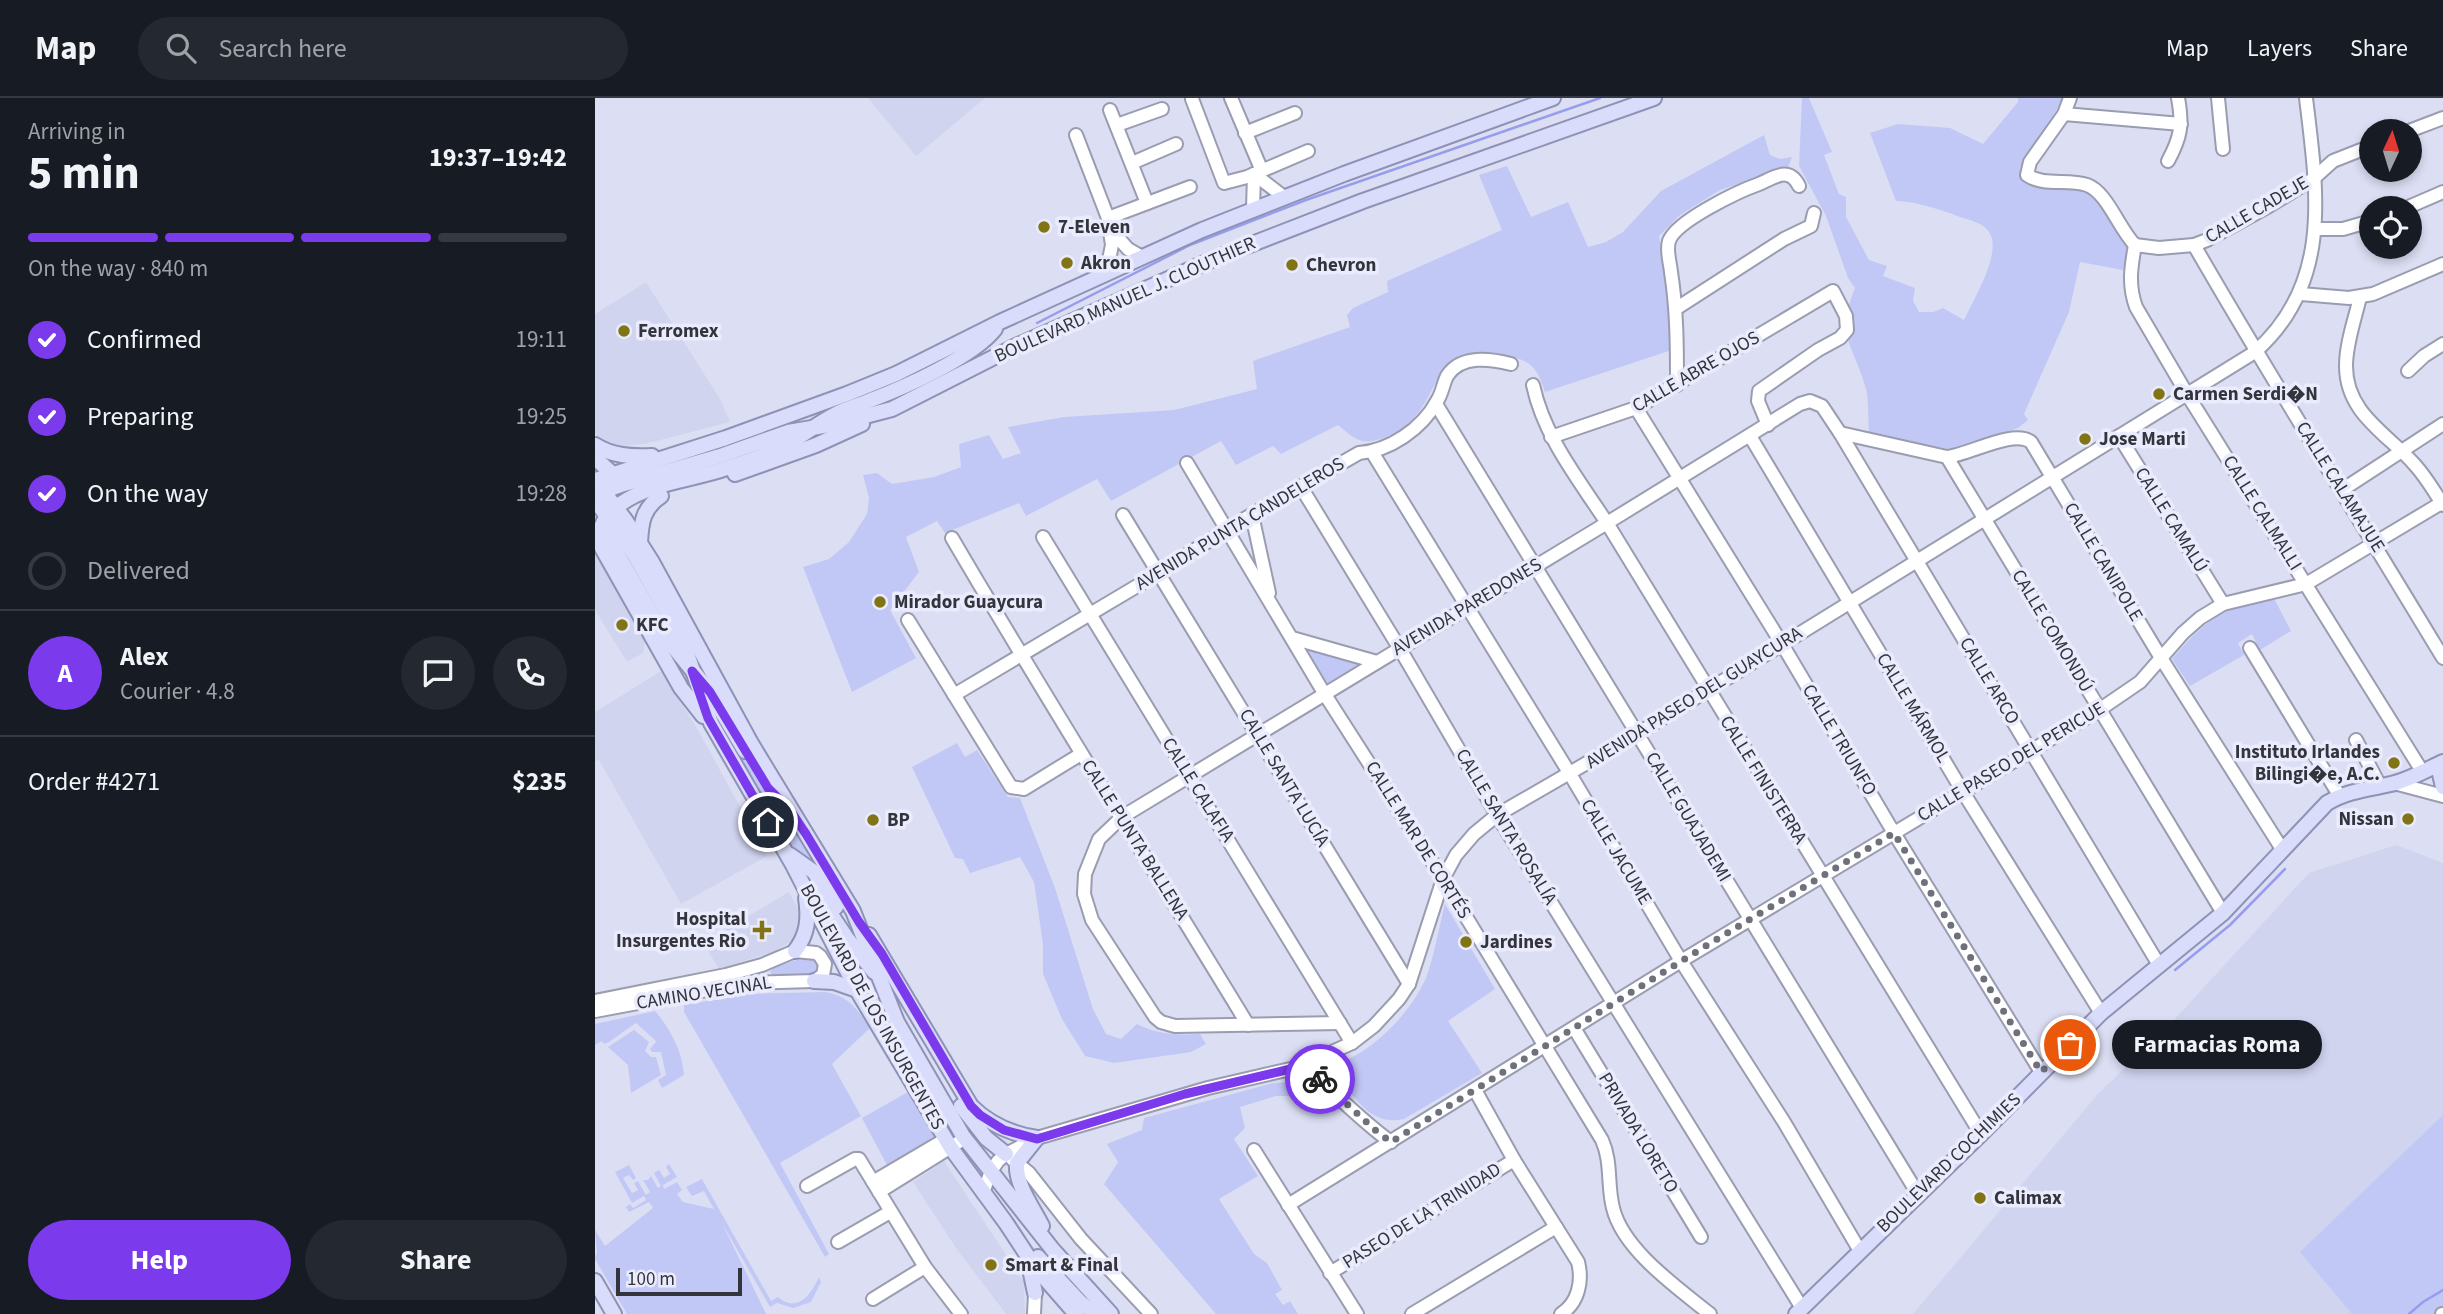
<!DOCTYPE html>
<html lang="en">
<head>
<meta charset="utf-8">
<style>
  body { margin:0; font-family:"Source Sans 3",sans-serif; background:#242831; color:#f1f3f6; height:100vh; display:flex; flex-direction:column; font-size:26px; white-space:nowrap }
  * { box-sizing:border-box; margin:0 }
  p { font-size:23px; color:#9ea1a6 }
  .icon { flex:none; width:38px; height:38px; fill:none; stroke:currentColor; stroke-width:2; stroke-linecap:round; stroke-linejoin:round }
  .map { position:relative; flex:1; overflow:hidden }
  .drawer { display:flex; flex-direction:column; background:#171b24; width:595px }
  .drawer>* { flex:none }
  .needle { width:46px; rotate:4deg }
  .controls { position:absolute; left:1764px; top:21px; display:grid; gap:14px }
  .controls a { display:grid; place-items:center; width:63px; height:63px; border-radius:50%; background:#171b24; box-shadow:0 4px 10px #0003; font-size:35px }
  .scale { position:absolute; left:21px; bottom:18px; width:126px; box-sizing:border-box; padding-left:7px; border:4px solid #33343c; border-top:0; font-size:19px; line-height:24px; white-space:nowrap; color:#33343c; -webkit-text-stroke:5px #eaecfd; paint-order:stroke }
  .pin { position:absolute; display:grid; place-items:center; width:60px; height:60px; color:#fff; margin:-30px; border:4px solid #fff; border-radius:50%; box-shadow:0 2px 7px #0007 }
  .courier { position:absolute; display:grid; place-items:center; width:70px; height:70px; margin:-35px; border:5px solid #7c3aed; border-radius:50%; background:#fff; color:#222; box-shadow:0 2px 9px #0007 }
  .bubble { position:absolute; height:49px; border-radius:24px; background:#171b24; box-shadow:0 4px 10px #0003; font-size:23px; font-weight:700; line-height:49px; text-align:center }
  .overview em { font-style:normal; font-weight:700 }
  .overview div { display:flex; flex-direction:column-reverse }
  .overview { display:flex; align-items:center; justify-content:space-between; height:119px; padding:0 28px }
  h1 { font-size:46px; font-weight:700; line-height:52px }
  .bar { display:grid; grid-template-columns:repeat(4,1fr); gap:10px 7px; align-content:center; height:84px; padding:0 28px }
  .bar i { height:9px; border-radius:5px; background:#363941 }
  .bar .on { background:#7c3aed }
  .bar p { grid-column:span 4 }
  .line { display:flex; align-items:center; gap:18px; padding:0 28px; border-top:2px solid #363941 }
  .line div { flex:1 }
  .round { display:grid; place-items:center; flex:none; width:74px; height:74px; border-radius:37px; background:#242831 }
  ol { padding:0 28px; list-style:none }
  li { display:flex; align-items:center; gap:21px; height:77px }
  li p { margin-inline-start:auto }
  li .icon { padding:7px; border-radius:50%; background:#7c3aed; color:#fff; stroke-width:4 }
  li:last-child { color:#9ea1a6 }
  li i { width:38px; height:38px; border:4px solid #363941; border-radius:50% }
  .cta { display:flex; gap:14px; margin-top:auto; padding:14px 28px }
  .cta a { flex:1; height:80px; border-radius:42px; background:#7c3aed; color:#fff; font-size:28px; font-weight:700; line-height:80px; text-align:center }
  .cta a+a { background:#242831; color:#f1f3f6 }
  header { display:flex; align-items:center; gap:42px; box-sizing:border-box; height:98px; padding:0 35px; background:#171b24; border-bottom:2px solid #363941 }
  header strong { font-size:33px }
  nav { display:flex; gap:38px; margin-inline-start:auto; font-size:24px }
  .search { width:490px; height:63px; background:#242831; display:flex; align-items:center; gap:18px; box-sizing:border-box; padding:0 24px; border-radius:38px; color:#9ea1a6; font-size:26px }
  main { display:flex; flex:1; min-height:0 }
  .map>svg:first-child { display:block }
  .built { fill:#d0d4ef }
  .green { fill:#c2c8f5 }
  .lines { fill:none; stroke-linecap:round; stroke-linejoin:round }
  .stream { stroke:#979dee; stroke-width:2.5 }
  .minor-casing { stroke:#9a9cb0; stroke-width:16 }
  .major-casing { stroke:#8e92b5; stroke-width:18 }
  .minor { stroke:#fff; stroke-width:12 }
  .major { stroke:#d9dcfa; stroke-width:14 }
  .done { stroke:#6e707c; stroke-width:7; stroke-dasharray:0 12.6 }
  .route { stroke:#7c3aed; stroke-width:9 }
  .poi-dot { fill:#807416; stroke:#eaecfd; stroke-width:2.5 }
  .labels { text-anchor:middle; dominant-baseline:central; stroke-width:7; stroke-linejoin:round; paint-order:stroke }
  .street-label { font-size:19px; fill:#33343c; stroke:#eaecfd }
  .poi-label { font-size:19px; font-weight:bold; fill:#33343c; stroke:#eaecfd; text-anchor:start }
</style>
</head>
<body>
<header>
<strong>Map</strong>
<div class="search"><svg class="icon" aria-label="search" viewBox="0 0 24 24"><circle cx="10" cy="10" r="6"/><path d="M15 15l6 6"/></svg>Search here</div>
<nav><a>Map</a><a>Layers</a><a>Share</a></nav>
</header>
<main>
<section class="drawer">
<div class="overview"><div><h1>5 min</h1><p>Arriving in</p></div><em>19:37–19:42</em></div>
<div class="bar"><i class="on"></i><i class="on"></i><i class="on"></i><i></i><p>On the way · 840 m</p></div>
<ol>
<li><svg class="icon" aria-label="check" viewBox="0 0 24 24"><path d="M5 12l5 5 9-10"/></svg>Confirmed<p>19:11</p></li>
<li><svg class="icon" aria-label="check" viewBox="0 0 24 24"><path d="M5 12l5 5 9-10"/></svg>Preparing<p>19:25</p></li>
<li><svg class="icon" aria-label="check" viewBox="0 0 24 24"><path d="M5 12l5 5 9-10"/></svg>On the way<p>19:28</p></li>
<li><i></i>Delivered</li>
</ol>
<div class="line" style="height:126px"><b class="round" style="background:#7c3aed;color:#fff">A</b><div><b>Alex</b><p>Courier · 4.8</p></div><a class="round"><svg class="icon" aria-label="chat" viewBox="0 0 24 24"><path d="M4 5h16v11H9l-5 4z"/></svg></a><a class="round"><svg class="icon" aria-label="phone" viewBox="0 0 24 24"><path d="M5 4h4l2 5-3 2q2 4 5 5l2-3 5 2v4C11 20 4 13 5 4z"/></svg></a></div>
<div class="line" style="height:91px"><div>Order #4271</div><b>$235</b></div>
<div class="cta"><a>Help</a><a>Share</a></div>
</section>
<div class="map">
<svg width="1848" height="1216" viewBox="0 0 1848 1216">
  <rect width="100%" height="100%" fill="#dcdff4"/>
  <g class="built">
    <path d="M273 0H390L321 58Z"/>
    <path d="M51 184 125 301 135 324 50 346 24 348 3 340 0 335V216Z"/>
    <path d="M0 454 50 544 48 555 32 564 0 512Z"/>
    <path d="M66 573 103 632 172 758 86 806 4 662 0 663V614Z"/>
    <path d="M1801 747 1848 765V1017L1706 1154 1757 1216H1318L1502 997 1578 923 1714 775Z"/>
    <path d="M194 794 203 811 204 821V829L197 842 183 852 124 871 108 845Z"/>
    <path d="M349 1063 429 1184 430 1216H411L361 1150 318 1084Z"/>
  </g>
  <g class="green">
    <path d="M1207 0H1214L1237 54 1229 57 1244 96 1251 99V119L1274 162 1292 168 1288 178 1320 190 1318 203 1324 214H1338L1348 210 1369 222C1378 202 1408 154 1394 134 1388 125 1375 122 1365 119 1343 111 1324 104 1301 103L1275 35 1303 26 1355 30 1388 46 1423 4V0H1467C1459 23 1425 59 1425 79L1434 85 1479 88 1498 96 1531 145 1532 155 1528 172 1485 164 1474 214 1429 316 1433 322 1423 330 1360 352 1274 336C1273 323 1274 303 1271 291 1259 247 1240 240 1260 190L1253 180 1231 118 1204 68Z"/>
    <path d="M1169 37 1175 57 1185 61 1197 59 1193 70 1125 92 1085 117 1064 138 1075 204 1077 252 950 294C942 270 937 262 911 258 896 256 876 254 863 262 829 282 839 319 791 339 767 348 762 343 743 327L686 356 678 348 641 367 626 343 516 403 502 381 431 418 424 405 350 435 342 423 311 439 324 474 295 512 321 560 257 594 208 469 234 461 254 444 272 416 274 400 268 377 282 375 297 386 339 379 366 369 364 346 394 337 408 361 426 355 413 329 469 319 579 312 662 291 658 263 755 229 752 217 758 210 793 194 792 183 907 132 884 77 912 68 936 119 973 104 993 149 1011 144 1028 134 1066 93Z"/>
    <path d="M1672 502H1680L1696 533 1665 552 1657 536 1643 545 1649 557 1595 588 1577 561C1607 526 1626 509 1672 502Z"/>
    <path d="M706 548 770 565 731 588Z"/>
    <path d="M120 607 170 693 205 740 221 768 193 747 120 619Z"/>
    <path d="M362 645 370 659 382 652 413 699 425 700 460 790 498 911 511 936 526 941 542 926C563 937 582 937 605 936L611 946 596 954 519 965 490 958 467 921 448 876V846L439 784 425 759 375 775 368 761 360 760 317 669Z"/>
    <path d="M850 806 900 891 853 923 887 975 809 1021C776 1028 762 1002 743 979L744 966C781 950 814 917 831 880 839 859 844 828 850 806Z"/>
    <path d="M213 858 224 862 225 875 178 877 175 874 178 870Z"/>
    <path d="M230 894C253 897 262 911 275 930L237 966 266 1018 185 1065 234 1156 230 1159 89 914V907L152 896Z"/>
    <path d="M60 913C75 930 88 955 89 977L67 990 63 982 71 977 66 954H57L55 951 61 944 60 942 41 925 14 944 9 946 7 943 0 947V926Z"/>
    <path d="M39 932 54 944 50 953 56 959H61L66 977 36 995 33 967 13 949Z"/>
    <path d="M699 984 718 988 703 998H681L645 1009 650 1030 639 1041 663 1078 624 1101 659 1156 672 1165 687 1192 680 1196 688 1207 695 1203 703 1216H621L509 1086 523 1064 512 1046 547 1032 549 1020 678 985Z"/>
    <path d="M313 994 341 1042 293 1069 267 1020Z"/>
    <path d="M1848 1017V1216H1757L1705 1154Z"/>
    <path d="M74 1066 82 1079 68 1087 69 1091 82 1084 87 1092 82 1096 88 1104 119 1111 109 1093 97 1098 91 1089 107 1081 176 1203 183 1199C203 1216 216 1196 224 1179L226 1184 216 1204 198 1210 182 1205 175 1209 127 1125 171 1216H32L0 1161 2 1154 0 1132 10 1148 58 1110 54 1104 34 1114 31 1109 35 1106 38 1110 51 1102 49 1098 37 1105 20 1074 34 1067 41 1080 38 1082 34 1077 28 1080 37 1095 43 1092 39 1085 43 1083 51 1097 55 1094 48 1082H53L56 1078 63 1090 66 1088 59 1075 64 1072 69 1080 75 1076 71 1069Z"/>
  </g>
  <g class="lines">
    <g class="stream">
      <path d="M442 225 595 147 711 102 1005 0"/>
      <path d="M1580 872 1635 827 1690 771"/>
      <path d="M1814 1216 1828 1204 1848 1192"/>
    </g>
    <defs>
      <g id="minor">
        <path d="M636 0 667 73"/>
        <path d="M1475 0 1469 16 1435 64 1432 77C1449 89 1473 80 1492 87 1512 94 1524 131 1540 147"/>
        <path d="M1623 0 1628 51"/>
        <path d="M597 1 629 85 652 79 713 53"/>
        <path d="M515 12 552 105"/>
        <path d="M1469 16 1586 26"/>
        <path d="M522 27 567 11"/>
        <path d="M1814 33 1848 20"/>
        <path d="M650 35 700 15"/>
        <path d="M481 37 513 120 517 147 511 176"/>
        <path d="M1573 63C1586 39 1588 27 1583 0"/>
        <path d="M537 65 581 46"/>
        <path d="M659 76 689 99"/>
        <path d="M1811 110 1848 94"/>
        <path d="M658 111 659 76"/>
        <path d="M513 120 595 89"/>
        <path d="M1721 131H1748L1776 123"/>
        <path d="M517 133 533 151 547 159"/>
        <path d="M1540 147C1536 169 1533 187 1541 209L1592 296 1827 673"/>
        <path d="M1540 147 1564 150 1599 147 1612 142 1674 108 1718 81 1738 63 1776 48"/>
        <path d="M1599 147C1679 286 1765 422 1848 560"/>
        <path d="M1706 196 1754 200 1778 196 1848 166"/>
        <path d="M1765 199C1760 221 1751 245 1751 268 1751 316 1793 336 1820 367 1831 379 1839 393 1848 407"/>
        <path d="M1082 210 1189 141 1216 128 1219 115"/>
        <path d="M1813 273 1829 258 1848 246"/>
        <path d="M938 287C949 339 984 382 1012 425L1386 1036"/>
        <path d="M1082 287C1082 248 1082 213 1076 174 1075 164 1071 152 1074 143 1081 123 1144 93 1164 86 1180 79 1194 68 1204 88"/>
        <path d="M841 306 1323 1096"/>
        <path d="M1041 310 1187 546 1299 735 1446 974"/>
        <path d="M1245 335 1352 359C1376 356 1418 331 1436 344L1566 560 1687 751"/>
        <path d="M1155 338 1368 694 1506 915"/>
        <path d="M1524 338 1628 506"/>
        <path d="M956 339 1041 310 1238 193 1251 218 1252 232 1245 240 1223 252 1164 293 1163 303 1173 327"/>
        <path d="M777 354 975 676 1086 863 1189 1024 1265 1153"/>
        <path d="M1352 359 1628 815"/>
        <path d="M592 365 729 595 848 781 1007 1042C1017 1064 1012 1087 1018 1110 1028 1152 1083 1190 1115 1216"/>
        <path d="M706 389 805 551 902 717 1207 1210"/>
        <path d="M1747 392 1848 326"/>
        <path d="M528 417 814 886"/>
        <path d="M657 417 674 495"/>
        <path d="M448 439 757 945"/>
        <path d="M357 440C453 604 554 764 653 927"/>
        <path d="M313 522 416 689 429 691 486 656"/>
        <path d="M697 540 782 564"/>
        <path d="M1655 550 1744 697"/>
        <path d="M359 597 564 475 632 431 764 355C794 353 827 331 842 303 847 296 848 286 852 278 866 256 896 261 916 266"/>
        <path d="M1761 642 1785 688"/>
        <path d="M1799 685 1848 698"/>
        <path d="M0 903 131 877 167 867 200 853 221 855 225 858 230 866 228 877 219 883 149 885 0 913"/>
        <path d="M745 925 580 928 566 924 560 919 497 822 489 796 490 776 504 741 527 719 1012 425 1205 306 1215 303 1227 308 1245 335 1564 867"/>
        <path d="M979 930 1106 1139"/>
        <path d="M704 969C738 990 763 1021 796 1044"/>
        <path d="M880 992 919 1062 983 1164C988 1184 983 1205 966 1216"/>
        <path d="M659 1052 762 1216"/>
        <path d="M417 1061 434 1075 486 1141 556 1216"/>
        <path d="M278 1084 351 1041"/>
        <path d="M212 1088 260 1061H264L330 1169 366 1216"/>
        <path d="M284 1094 364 1044"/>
        <path d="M388 1095 396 1073 403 1063 411 1056 442 1040 613 990 704 969 757 945 779 928 804 901 814 886 848 781 861 757 879 736 902 717 1042 636 1660 254C1738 185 1722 92 1711 0"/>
        <path d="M693 1107 1086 863 1504 612 1545 584 1588 535 1605 520 1628 506 1711 486 1848 404"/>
        <path d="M243 1144 295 1114"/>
        <path d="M735 1175 919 1062"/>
        <path d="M278 1201 330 1169"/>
        <path d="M439 1216 440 1195"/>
        <path d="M817 1216 961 1129"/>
        <path d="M1847 1216H1848"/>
      </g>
      <g id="major">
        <path d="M0 347C17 358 36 359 57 358"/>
        <path d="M0 360 22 380"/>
        <path d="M140 376 221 347 267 326"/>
        <path d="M1 396 29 386 125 358 193 334 240 326 297 311 421 248 621 160 768 103 1059 0"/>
        <path d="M0 402 39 456 88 544 116 625 198 767 262 892 356 1050 411 1125 440 1169 481 1216"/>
        <path d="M5 430 17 446 68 536 115 594 150 653"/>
        <path d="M45 445C46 424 48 410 66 398"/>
        <path d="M108 618 86 590 7 450C3 427 8 419 27 405 57 384 98 382 132 370 150 364 170 358 187 349 206 339 223 325 241 316 252 310 265 307 276 302 310 289 378 259 400 231"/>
        <path d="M1848 668 1845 676 1848 689"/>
        <path d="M195 757 219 774 241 809"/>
        <path d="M223 797 251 839 279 874"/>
        <path d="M274 837 376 1008C395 1027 416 1036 442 1040L422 1065C420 1086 438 1110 447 1128"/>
        <path d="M200 853C213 836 214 820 211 800"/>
        <path d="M219 883 239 884 262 892"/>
        <path d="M366 1008 391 1040 411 1056"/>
        <path d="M443 1159 485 1204 500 1216"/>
        <path d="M434 1166 440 1195"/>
        <path d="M0 1183 19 1216"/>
        <path d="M516 1216 458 1152 368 1038 302 924 258 813 157 647 57 464 31 423 0 382 131 340 252 296 301 276 405 224 607 132 749 76 958 0"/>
        <path d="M1201 1216 1386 1036 1506 915 1628 815 1732 705C1752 693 1773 691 1796 686 1814 682 1831 672 1848 664"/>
      </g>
    </defs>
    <use href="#minor" class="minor-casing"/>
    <use href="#major" class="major-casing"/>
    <use href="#minor" class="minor"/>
    <use href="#major" class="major"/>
  </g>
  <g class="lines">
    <path class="done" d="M725 981 780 1032 796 1044 1109 849 1299 735 1446 974 1475 947"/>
    <path class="route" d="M173 724 113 620 97 573 115 594 173 690 195 712 211 736 264 824 287 856 376 1008 385 1017 409 1032 442 1041 590 996 704 969 725 981"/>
  </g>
  <g class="poi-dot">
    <circle cx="449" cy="129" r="7"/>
    <circle cx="472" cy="165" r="7"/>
    <circle cx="697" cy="167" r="7"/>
    <circle cx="29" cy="233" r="7"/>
    <circle cx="1564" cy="296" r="7"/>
    <circle cx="1490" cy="341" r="7"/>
    <circle cx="285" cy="504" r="7"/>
    <circle cx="27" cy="527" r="7"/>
    <circle cx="1799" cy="665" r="7"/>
    <circle cx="1813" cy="721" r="7"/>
    <circle cx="278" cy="722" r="7"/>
    <path d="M163.5 821.5h7v7h7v7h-7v7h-7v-7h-7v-7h7z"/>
    <circle cx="871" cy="844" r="7"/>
    <circle cx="1385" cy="1100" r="7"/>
    <circle cx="396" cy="1167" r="7"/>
  </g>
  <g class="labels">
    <g class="street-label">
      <text transform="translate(1662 112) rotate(-30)">CALLE CADEJE</text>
      <text transform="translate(530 202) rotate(-24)">BOULEVARD MANUEL J. CLOUTHIER</text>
      <text transform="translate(1101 274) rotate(-30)">CALLE ABRE OJOS</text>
      <text transform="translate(1745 389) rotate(58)">CALLE CALAMAJUE</text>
      <text transform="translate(1667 415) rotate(58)">CALLE CALMALLI</text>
      <text transform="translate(1576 422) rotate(58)">CALLE CAMALÚ</text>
      <text transform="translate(645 426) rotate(-31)">AVENIDA PUNTA CANDELEROS</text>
      <text transform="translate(1508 464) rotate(59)">CALLE CANIPOLE</text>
      <text transform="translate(872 509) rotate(-31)">AVENIDA PAREDONES</text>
      <text transform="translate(1457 533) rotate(59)">CALLE COMONDÚ</text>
      <text transform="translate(1394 583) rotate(59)">CALLE ARCO</text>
      <text transform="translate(1099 600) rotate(-32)">AVENIDA PASEO DEL GUAYCURA</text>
      <text transform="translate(1318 610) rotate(59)">CALLE MÁRMOL</text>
      <text transform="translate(1244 642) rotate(59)">CALLE TRIUNFO</text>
      <text transform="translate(1416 664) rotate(-31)">CALLE PASEO DEL PERICUE</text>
      <text transform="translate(689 680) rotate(59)">CALLE SANTA LUCÍA</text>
      <text transform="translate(1168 682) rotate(58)">CALLE FINISTERRA</text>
      <text transform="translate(603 692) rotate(58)">CALLE CALAFIA</text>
      <text transform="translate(1093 719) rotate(59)">CALLE GUAJADEMI</text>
      <text transform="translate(911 729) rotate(59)">CALLE SANTA ROSALÍA</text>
      <text transform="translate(540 742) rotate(58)">CALLE PUNTA BALLENA</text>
      <text transform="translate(823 742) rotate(58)">CALLE MAR DE CORTÉS</text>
      <text transform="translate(1021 754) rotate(59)">CALLE JACUME</text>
      <text transform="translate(109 895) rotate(-9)">CAMINO VECINAL</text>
      <text transform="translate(277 909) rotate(61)">BOULEVARD DE LOS INSURGENTES</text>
      <text transform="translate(1043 1035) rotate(59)">PRIVADA LORETO</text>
      <text transform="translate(1354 1065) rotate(-44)">BOULEVARD COCHIMIES</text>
      <text transform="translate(827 1118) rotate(-32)">PASEO DE LA TRINIDAD</text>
    </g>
    <g class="poi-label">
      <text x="463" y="129">7-Eleven</text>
      <text x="486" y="165">Akron</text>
      <text x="711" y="167">Chevron</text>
      <text x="43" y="233">Ferromex</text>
      <text x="1578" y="296">Carmen Serdi�N</text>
      <text x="1504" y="341">Jose Marti</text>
      <text x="299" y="504">Mirador Guaycura</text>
      <text x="41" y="527">KFC</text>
      <text x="1785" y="654" text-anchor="end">Instituto Irlandes<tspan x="1785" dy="22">Bilingi�e, A.C.</tspan></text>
      <text x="1799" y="721" text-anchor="end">Nissan</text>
      <text x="292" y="722">BP</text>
      <text x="151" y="821" text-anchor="end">Hospital<tspan x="151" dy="22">Insurgentes Rio</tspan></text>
      <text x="885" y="844">Jardines</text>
      <text x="1399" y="1100">Calimax</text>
      <text x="410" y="1167">Smart &amp; Final</text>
    </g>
  </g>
</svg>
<div class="controls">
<a><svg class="needle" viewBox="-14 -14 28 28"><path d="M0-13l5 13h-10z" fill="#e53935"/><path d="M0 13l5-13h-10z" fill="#9ea1a6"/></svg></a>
<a><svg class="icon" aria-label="locate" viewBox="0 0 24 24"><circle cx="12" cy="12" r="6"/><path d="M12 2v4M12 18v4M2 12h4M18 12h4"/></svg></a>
</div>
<div class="scale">100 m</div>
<div class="pin" style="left:1475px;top:947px;background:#ea580c"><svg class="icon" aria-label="bag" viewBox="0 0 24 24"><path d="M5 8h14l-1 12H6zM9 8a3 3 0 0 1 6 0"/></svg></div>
<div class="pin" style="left:173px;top:724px;background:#1f2937"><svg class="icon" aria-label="home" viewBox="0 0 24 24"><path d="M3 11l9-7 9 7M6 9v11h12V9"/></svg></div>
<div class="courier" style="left:725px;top:981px"><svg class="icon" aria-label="bike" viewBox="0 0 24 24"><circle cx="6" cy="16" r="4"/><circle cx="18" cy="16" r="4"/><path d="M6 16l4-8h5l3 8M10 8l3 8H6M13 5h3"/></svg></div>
<div class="bubble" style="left:1517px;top:922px;width:210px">Farmacias Roma</div>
</div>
</main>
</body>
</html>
